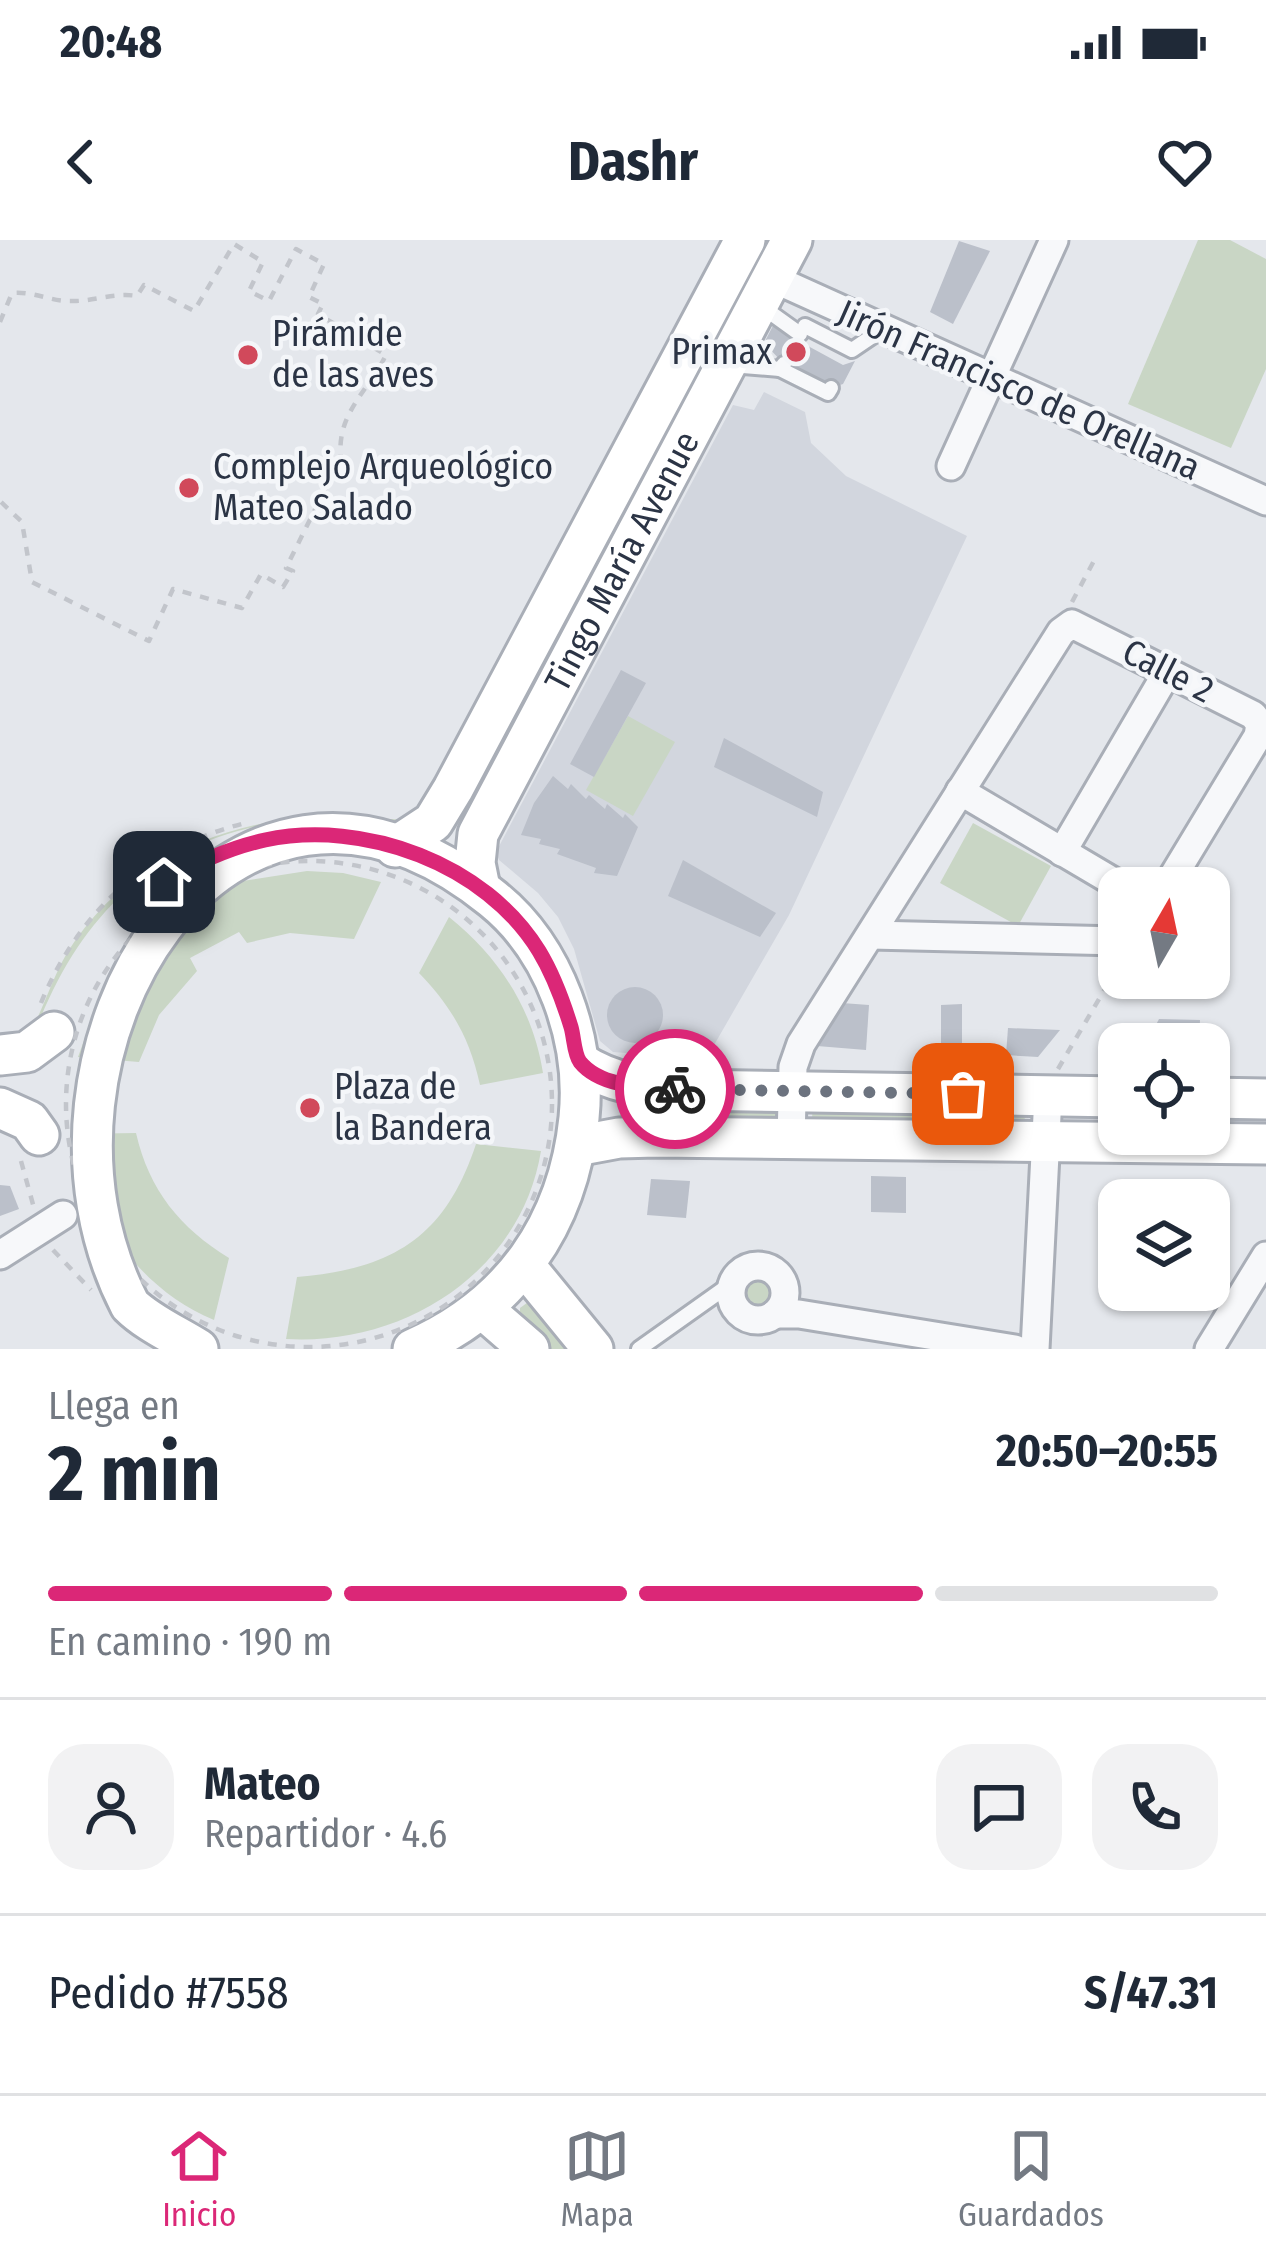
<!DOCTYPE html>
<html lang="es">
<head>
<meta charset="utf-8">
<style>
  body { margin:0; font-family:"Fira Sans Condensed",sans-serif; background:#f2f2f3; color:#1f2937; height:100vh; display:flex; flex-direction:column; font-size:45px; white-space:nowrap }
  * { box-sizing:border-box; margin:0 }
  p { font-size:39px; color:#747a83 }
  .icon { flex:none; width:66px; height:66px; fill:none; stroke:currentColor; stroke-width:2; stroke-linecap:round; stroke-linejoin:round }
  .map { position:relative; height:1109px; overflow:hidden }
  .side { display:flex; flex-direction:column; background:#fff; flex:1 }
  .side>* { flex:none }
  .needle { width:78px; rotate:9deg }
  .tools { position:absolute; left:1098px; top:627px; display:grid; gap:24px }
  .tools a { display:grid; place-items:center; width:132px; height:132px; border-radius:24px; background:#fff; box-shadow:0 3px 9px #0004; font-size:60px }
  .pin { position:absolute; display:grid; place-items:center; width:102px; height:102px; color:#fff; margin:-51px; border-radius:24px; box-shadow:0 6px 18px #0006 }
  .courier { position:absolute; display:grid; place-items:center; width:120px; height:120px; margin:-60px; border:9px solid #db2777; border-radius:50%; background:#fff; color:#222; box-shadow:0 3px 15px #0007 }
  .summary em { font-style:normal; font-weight:700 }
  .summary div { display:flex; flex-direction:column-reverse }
  .summary { display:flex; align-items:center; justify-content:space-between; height:204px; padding:0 48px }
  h1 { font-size:78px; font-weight:700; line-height:90px }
  .bar { display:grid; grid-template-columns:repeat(4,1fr); gap:18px 12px; align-content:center; height:144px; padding:0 48px }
  .bar i { height:15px; border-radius:9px; background:#e0e1e3 }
  .bar .on { background:#db2777 }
  .bar p { grid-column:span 4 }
  .line { display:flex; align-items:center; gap:30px; padding:0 48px; border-top:3px solid #e0e1e3 }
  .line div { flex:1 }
  .round { display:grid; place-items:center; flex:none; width:126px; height:126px; border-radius:36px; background:#f2f2f3 }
  .status { display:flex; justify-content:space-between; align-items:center; height:84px; padding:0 60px; background:#fff; direction:ltr }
  .status svg { height:33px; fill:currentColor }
  header { display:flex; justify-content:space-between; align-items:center; height:156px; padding:0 48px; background:#fff; font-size:54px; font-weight:700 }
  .menu { display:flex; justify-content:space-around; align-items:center; height:168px; border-top:3px solid #e0e1e3; background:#fff; font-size:33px; color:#747a83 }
  .menu a { display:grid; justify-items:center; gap:6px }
  .menu .on { color:#db2777 }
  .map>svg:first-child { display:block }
  .built { fill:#d2d6de }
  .green { fill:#c9d6c5 }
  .building { fill:#bbc0ca }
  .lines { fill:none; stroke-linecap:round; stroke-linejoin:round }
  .lane-casing { stroke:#a9aeb7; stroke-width:20 }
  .street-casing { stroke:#a9aeb7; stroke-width:33 }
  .secondary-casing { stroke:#a9aeb7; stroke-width:45 }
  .path { stroke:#c2c5cb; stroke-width:4.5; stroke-dasharray:9 9; stroke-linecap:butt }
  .lane { stroke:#f7f8fa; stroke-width:14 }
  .street { stroke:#f7f8fa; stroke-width:27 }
  .secondary { stroke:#fff; stroke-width:39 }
  .done { stroke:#6c737f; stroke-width:12; stroke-dasharray:0 21.6 }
  .route { stroke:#db2777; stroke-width:15 }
  .poi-dot { fill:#d1495b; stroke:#f4f6f9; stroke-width:4.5 }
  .labels { text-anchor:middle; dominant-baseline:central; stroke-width:9; stroke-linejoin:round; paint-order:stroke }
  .poi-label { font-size:36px; fill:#2b3445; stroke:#f4f6f9; text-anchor:start }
  .street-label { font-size:36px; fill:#2b3445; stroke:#f4f6f9 }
</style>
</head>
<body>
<div class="status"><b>20:48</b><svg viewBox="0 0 49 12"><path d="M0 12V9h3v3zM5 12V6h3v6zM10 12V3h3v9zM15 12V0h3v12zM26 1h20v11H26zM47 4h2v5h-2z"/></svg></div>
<header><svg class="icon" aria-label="back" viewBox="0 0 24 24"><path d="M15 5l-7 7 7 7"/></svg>Dashr<svg class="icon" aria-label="heart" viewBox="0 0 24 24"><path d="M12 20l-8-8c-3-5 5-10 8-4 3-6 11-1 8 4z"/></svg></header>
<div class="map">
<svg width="1266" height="1109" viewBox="0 0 1266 1109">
  <rect width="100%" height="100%" fill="#e4e7ec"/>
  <path class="built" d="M764 152 805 172 811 203 846 236 967 296 789 675 706 819 613 812 600 801 574 709 558 677 538 653 499 620 496 612 733 165 754 170Z"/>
  <g class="green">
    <path d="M1198 0H1230L1266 19V129L1231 208 1128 164Z"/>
    <path d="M628 476 675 502 633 576 586 550Z"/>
    <path d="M327 575 406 580C373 584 338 576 304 579 171 592 88 660 39 782L32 789C45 764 53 737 67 713 125 620 222 581 327 575Z"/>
    <path d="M973 583 1051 626 1018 686 940 643Z"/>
    <path d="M307 631 343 633 381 642 354 699 290 693 247 703 239 692 190 718 197 731 159 775 139 822 78 817 101 754 120 724 236 642Z"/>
    <path d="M449 677C499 717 533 769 543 833L480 845C470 798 451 766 419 733Z"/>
    <path d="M780 845 778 881 621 879 617 855Z"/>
    <path d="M813 850 1026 861V877L1018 886 812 883Z"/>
    <path d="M136 893C149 950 180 988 229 1018L214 1080C140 1050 85 972 75 894Z"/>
    <path d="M476 904 541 911C521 1033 403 1106 286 1099L297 1037C392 1029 445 998 476 904Z"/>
    <circle cx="755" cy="1051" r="18"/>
    <path d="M531 1060 580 1109H543L520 1079V1068Z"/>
  </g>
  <g class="building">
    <path d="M959 1 990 11 953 84 930 72Z"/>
    <path d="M776 80 797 100 843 125 855 121 843 144 831 148 784 124 764 103Z"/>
    <path d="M621 430 646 443 594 537 570 524Z"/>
    <path d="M724 498 823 552 817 577 714 527Z"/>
    <path d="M553 536 568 549 571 544 586 559 589 555 605 569 607 564 623 578 625 574 638 587 617 636 594 633 596 628 557 614 560 609 539 604 541 599 521 595 534 563Z"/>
    <path d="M683 620 776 673 760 697 668 656Z"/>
    <circle cx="635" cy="775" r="28"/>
    <path d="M842 763 869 765 866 810 817 806Z"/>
    <path d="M962 764V814H941V765Z"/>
    <path d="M1159 779 1200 780 1199 804H1146Z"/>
    <path d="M1008 788 1060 790 1038 817 1006 815Z"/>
    <path d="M871 936 906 937V973L871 972Z"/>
    <path d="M651 939 690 941 686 978 647 975Z"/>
    <path d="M0 945 10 946 19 969 0 976Z"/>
  </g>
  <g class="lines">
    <defs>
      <g id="lane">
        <path d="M761 66 800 94"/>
        <path d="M805 86 852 110 883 89"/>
        <path d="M731 125 780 129 784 124"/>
        <path d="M780 129 828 153 831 148"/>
        <path d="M639 1109 732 1043"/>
      </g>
      <g id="street">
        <path d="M772 38 1266 261"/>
        <path d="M951 226 1054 0"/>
        <path d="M960 551 1124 648"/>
        <path d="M1062 612 1168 431"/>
        <path d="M871 695 1119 701"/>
        <path d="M791 897 793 827 801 804 1061 392 1072 384 1253 475 1260 484 1258 496 1166 648"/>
        <path d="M0 1015 63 975"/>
        <circle cx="758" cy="1053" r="27"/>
        <path d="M775 1074H799L1015 1109"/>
        <path d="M1035 1109 1048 856"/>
        <path d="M1209 1109 1266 1016"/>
      </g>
      <g id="secondary">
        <path d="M395 607 433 582 453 549 745 0"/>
        <path id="s1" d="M480 648 475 623 478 594 792 0"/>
        <path d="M0 815 27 812 54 792"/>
        <path d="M579 822C614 845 646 847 687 850L1119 857"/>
        <path d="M1209 858 1266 859"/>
        <path d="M0 868 29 881 39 895"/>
        <path d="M576 906 619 898 656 897 1266 904"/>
        <path d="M525 1026 593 1109"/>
        <path d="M483 1069 529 1109"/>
        <path d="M198 1109C176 1095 148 1083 130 1065 0 813 227 442 493 659 555 709 587 800 579 878 568 985 511 1066 413 1109"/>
      </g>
    </defs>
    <use href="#lane" class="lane-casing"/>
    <use href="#street" class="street-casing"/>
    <use href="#secondary" class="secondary-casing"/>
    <g class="path">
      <path d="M0 82 12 53C33 51 49 61 70 61 92 62 114 52 137 56L144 45 194 71 234 4 263 22 249 51 269 61 296 9 324 24 309 57 323 64 318 74 386 115C369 150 336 174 341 217L286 328 293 331 283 347 261 334 242 368 173 349 149 401 32 342 22 282 0 261"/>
      <path d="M1072 362 1096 317"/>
      <circle cx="309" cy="864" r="243"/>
      <path d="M41 763C79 670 152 604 250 582"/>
      <path d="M1058 829 1119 725"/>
      <path d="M21 921 34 968"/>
      <path d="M53 1010 91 1050"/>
    </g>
    <use href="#lane" class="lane"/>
    <use href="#street" class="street"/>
    <use href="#secondary" class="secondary"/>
  </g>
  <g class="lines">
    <path class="done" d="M675 849 963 854"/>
    <path class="route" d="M164 642C196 623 228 608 265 600 364 579 486 624 539 711 553 734 563 761 571 787 574 797 574 814 580 822 601 848 646 847 675 849"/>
  </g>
  <g class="poi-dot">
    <circle cx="796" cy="112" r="12"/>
    <circle cx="248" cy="115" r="12"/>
    <circle cx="189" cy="248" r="12"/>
    <circle cx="310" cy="868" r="12"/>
  </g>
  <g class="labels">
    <g class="poi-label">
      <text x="272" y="94">Pirámide<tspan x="272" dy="41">de las aves</tspan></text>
      <text x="772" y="112" text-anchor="end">Primax</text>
      <text x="213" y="227">Complejo Arqueológico<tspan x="213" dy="41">Mateo Salado</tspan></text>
      <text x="334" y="847">Plaza de<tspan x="334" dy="41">la Bandera</tspan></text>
    </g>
    <g class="street-label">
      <text transform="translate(1019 150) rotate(24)">Jirón Francisco de Orellana</text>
      <text stroke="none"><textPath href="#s1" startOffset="363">Tingo María Avenue</textPath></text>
      <text transform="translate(1168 431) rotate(27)">Calle 2</text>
    </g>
  </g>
</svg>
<div class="tools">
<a><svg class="needle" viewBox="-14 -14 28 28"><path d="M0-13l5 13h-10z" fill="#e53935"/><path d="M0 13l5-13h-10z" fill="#747a83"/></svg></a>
<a><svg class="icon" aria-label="locate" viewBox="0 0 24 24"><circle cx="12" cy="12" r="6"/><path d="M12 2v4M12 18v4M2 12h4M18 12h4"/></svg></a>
<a><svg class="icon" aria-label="layers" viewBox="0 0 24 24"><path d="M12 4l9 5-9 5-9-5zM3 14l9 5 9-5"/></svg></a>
</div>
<div class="pin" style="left:963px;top:854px;background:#ea580c"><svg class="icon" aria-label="bag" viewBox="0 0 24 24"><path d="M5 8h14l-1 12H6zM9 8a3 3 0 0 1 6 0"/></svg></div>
<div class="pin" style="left:164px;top:642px;background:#1f2937"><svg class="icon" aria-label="home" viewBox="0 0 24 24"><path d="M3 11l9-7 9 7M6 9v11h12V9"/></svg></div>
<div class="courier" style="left:675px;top:849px"><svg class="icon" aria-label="bike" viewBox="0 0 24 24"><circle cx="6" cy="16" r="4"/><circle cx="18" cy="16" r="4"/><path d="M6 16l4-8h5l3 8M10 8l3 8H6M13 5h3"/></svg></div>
</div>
<section class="side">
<div class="summary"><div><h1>2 min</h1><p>Llega en</p></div><em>20:50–20:55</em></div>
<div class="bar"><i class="on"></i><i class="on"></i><i class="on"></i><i></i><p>En camino · 190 m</p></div>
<div class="line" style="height:216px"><a class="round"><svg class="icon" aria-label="person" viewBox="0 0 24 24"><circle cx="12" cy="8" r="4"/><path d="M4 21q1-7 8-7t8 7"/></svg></a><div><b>Mateo</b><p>Repartidor · 4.6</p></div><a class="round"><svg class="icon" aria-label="chat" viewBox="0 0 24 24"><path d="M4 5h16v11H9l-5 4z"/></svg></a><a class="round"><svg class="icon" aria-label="phone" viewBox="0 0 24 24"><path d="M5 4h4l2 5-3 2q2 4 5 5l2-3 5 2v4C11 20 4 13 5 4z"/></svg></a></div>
<div class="line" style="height:156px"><div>Pedido #7558</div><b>S/47.31</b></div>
</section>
<nav class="menu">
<a class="on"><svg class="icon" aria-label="home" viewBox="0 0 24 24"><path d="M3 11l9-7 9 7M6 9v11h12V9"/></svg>Inicio</a>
<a><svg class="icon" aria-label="map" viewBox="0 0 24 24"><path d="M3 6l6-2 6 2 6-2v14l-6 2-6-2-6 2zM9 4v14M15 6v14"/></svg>Mapa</a>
<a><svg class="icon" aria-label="saved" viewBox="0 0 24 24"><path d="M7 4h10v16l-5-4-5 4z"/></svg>Guardados</a>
</nav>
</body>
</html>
